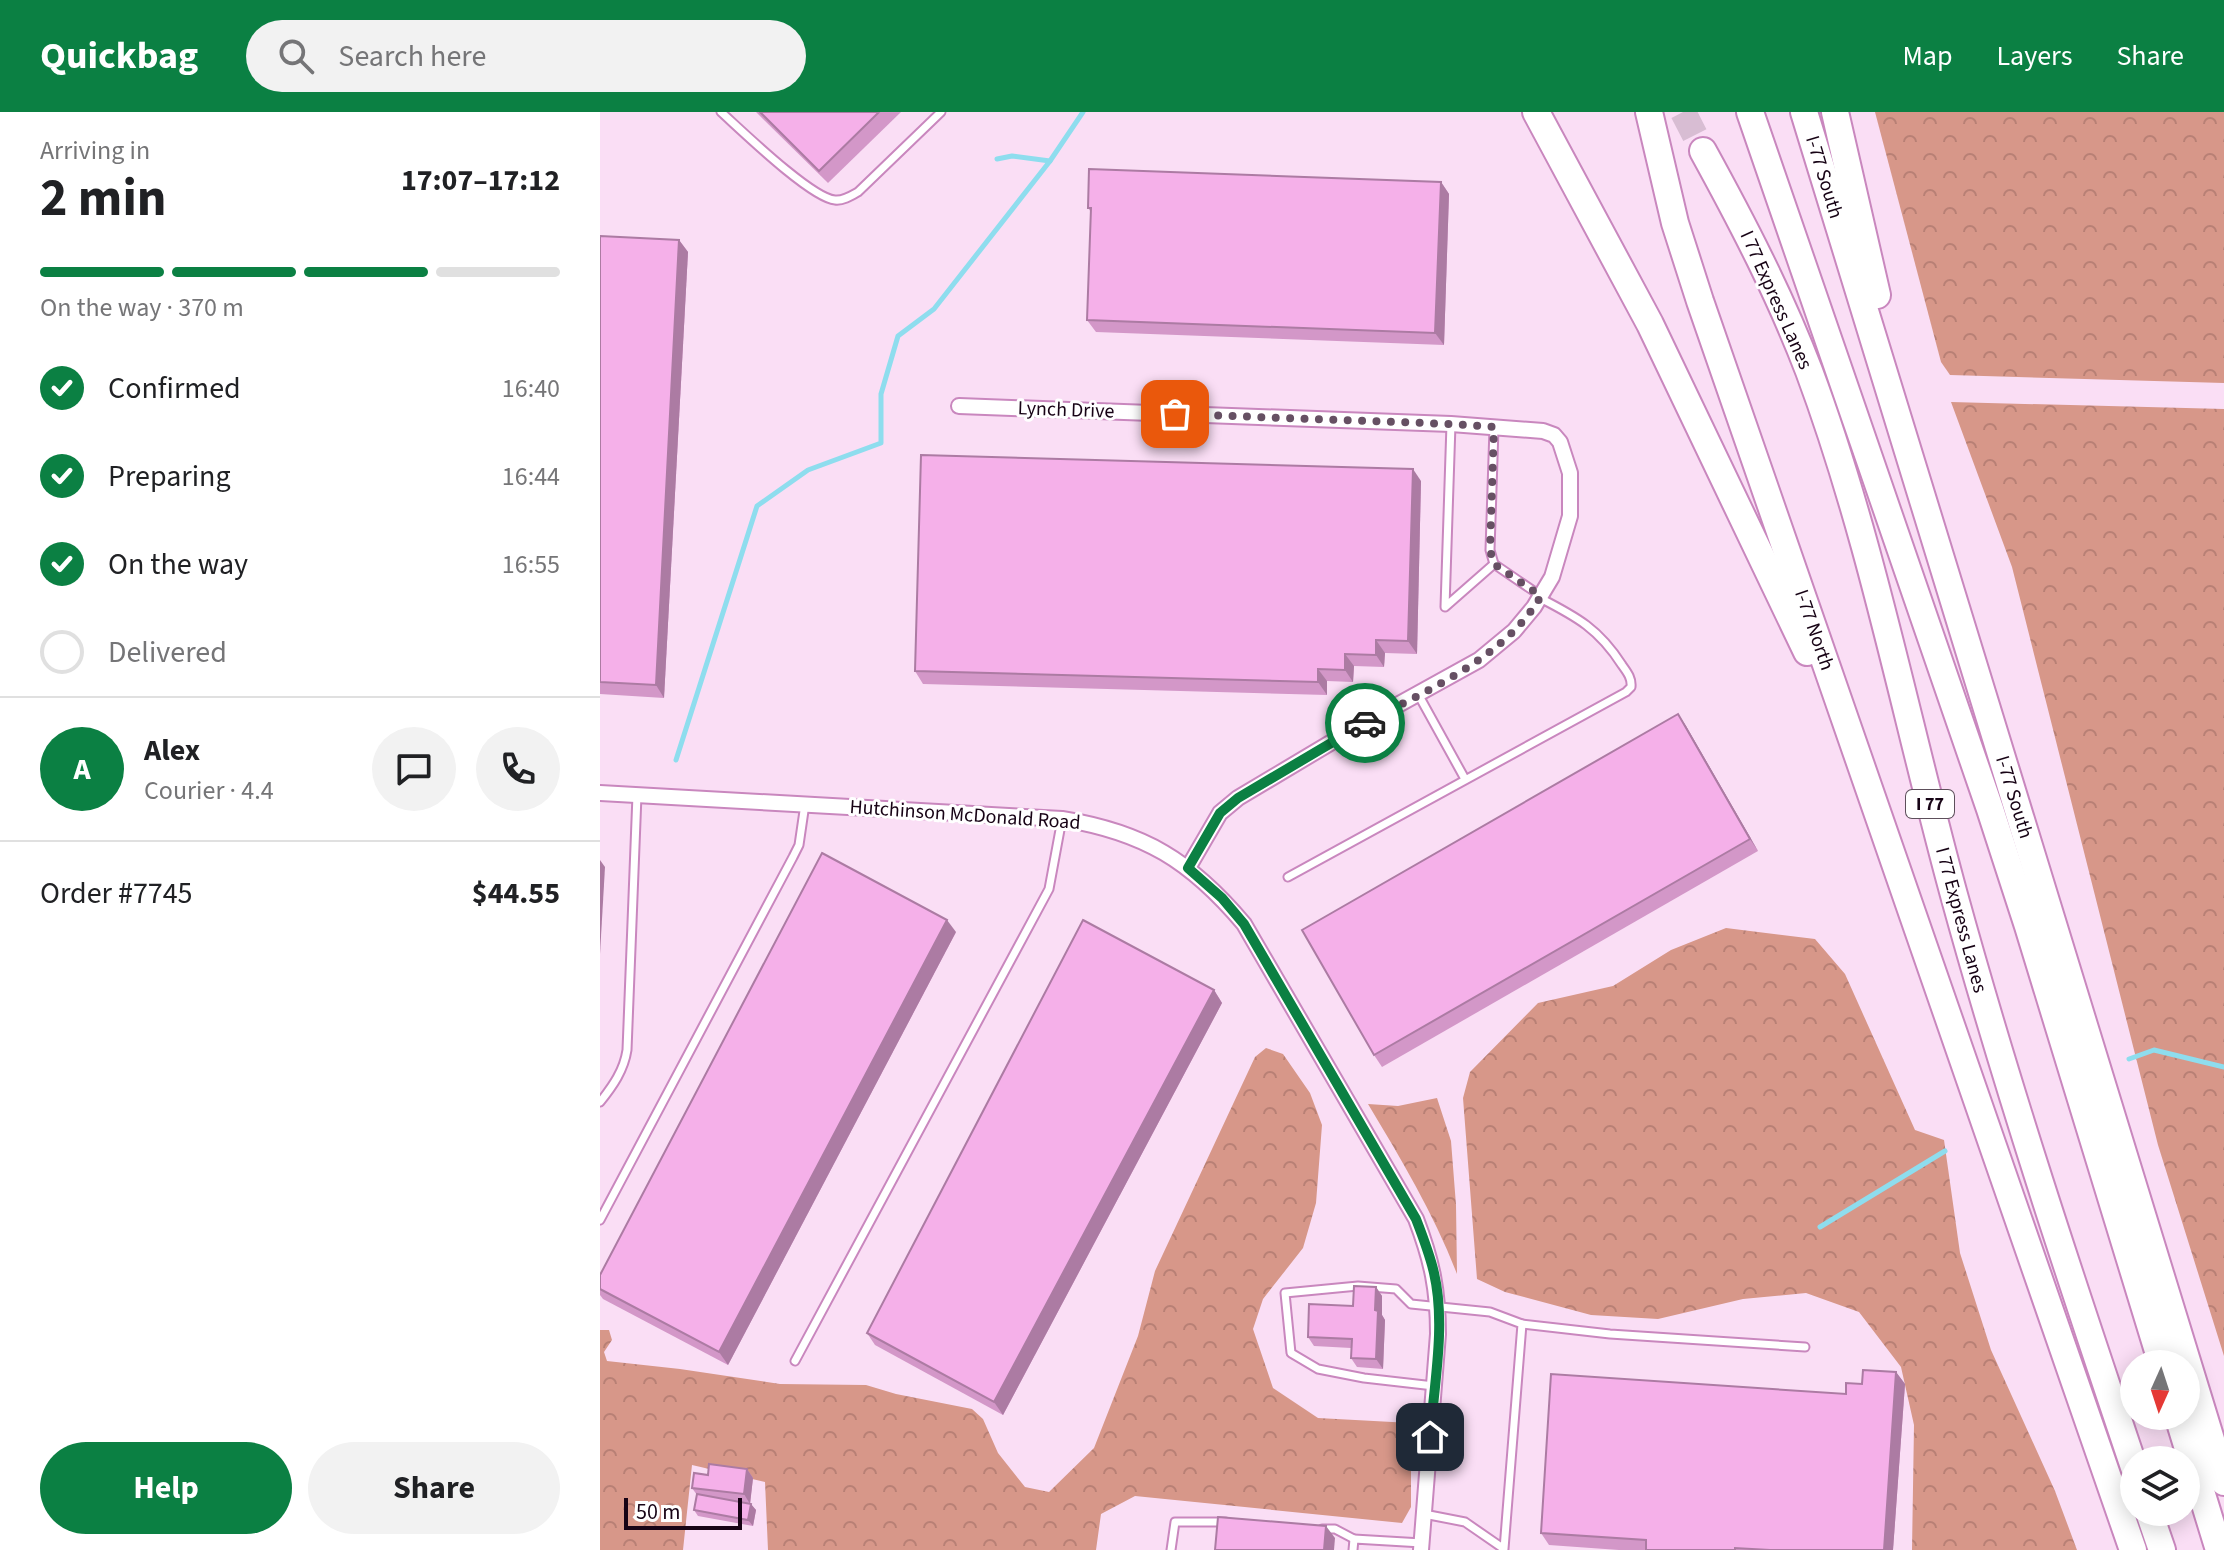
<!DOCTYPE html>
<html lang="en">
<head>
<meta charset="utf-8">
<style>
  body { margin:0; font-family:"Source Sans 3",sans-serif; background:#f2f2f2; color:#202124; height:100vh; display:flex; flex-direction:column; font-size:30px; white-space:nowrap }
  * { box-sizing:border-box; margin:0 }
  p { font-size:26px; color:#757577 }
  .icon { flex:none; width:44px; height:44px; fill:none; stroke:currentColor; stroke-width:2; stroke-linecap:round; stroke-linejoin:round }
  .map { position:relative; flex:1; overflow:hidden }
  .sheet { display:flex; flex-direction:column; background:#fff; width:600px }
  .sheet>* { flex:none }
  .needle { width:52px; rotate:183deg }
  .tools { position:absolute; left:1520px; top:1238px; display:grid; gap:16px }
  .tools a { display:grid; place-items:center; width:80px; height:80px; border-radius:50%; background:#fff; box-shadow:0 4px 20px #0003; font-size:40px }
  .scale { position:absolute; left:24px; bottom:20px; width:118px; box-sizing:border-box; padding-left:8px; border:4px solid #170315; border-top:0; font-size:22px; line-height:28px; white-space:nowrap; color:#170315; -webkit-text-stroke:6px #fff; paint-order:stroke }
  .pin { position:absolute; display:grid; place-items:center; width:68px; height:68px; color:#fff; margin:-34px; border-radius:16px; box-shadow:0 4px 12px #0006 }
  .courier { position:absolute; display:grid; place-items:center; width:80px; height:80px; margin:-40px; border:6px solid #0b8043; border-radius:50%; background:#fff; color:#222; box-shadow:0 2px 10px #0007 }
  .summary em { font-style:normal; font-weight:700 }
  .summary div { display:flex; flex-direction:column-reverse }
  .summary { display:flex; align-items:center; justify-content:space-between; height:136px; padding:0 40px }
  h1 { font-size:52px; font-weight:700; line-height:60px }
  .bar { display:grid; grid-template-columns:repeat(4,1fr); gap:12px 8px; align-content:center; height:96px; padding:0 40px }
  .bar i { height:10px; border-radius:6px; background:#e0e0e0 }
  .bar .selected { background:#0b8043 }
  .bar p { grid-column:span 4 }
  .line { display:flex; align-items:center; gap:20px; padding:0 40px; border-top:2px solid #e0e0e0 }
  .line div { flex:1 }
  .round { display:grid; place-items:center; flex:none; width:84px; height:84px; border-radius:42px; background:#f2f2f2 }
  ol { padding:0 40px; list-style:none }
  li { display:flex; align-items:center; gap:24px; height:88px }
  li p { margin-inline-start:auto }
  li .icon { padding:8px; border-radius:50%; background:#0b8043; color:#fff; stroke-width:4 }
  li:last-child { color:#757577 }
  li i { width:44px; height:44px; border:4px solid #e0e0e0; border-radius:50% }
  .action { display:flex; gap:16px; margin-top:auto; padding:16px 40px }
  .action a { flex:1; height:92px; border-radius:48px; background:#0b8043; color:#fff; font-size:32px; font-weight:700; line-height:92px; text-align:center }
  .action a+a { background:#f2f2f2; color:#202124 }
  header { display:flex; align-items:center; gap:48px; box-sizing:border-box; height:112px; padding:0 40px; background:#0b8043; color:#fff }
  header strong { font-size:38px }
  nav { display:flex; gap:44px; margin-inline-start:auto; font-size:28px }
  .search { width:560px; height:72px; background:#f2f2f2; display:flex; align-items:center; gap:20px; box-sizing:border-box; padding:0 28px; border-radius:44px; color:#757577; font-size:30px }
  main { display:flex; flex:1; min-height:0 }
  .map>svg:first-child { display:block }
  .forest { fill:url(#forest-crowns) }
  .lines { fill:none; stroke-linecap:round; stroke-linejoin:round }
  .stream { stroke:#8eddee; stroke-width:5 }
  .highway-tunnel { stroke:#d8bdd3; stroke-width:26; stroke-dasharray:26 13; stroke-linecap:butt }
  .lane-casing { stroke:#c987be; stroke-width:11 }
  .street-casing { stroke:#c987be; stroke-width:18 }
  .highway-casing { stroke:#c987be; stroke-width:30 }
  .lane { stroke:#fff; stroke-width:7 }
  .street { stroke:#fff; stroke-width:14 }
  .highway { stroke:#fff; stroke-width:26 }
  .wall { fill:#d397c8 }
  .shaded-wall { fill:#ac7ba3 }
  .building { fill:#f5b0e9; stroke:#ac7ba3; stroke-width:2 }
  .done { stroke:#665063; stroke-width:8; stroke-dasharray:0 14.4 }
  .route { stroke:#0b8043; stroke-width:10 }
  .labels { text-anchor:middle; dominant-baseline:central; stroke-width:6; stroke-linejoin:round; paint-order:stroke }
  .shield { fill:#fff; stroke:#5d4f5b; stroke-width:2 }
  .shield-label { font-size:18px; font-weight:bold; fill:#170315 }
  .street-label { font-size:20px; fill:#170315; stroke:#fff }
</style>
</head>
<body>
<header>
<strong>Quickbag</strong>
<div class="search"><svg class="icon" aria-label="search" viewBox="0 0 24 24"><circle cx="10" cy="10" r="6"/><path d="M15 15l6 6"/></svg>Search here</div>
<nav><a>Map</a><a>Layers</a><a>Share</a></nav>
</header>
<main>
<section class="sheet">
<div class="summary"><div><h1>2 min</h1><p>Arriving in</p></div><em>17:07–17:12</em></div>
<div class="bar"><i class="selected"></i><i class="selected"></i><i class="selected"></i><i></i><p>On the way · 370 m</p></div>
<ol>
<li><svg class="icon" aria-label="check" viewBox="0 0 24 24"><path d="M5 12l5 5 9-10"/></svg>Confirmed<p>16:40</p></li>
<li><svg class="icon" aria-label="check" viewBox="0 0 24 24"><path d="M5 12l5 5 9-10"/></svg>Preparing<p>16:44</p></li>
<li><svg class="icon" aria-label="check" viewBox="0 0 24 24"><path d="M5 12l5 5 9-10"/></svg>On the way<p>16:55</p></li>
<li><i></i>Delivered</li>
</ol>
<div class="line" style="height:144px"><b class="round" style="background:#0b8043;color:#fff">A</b><div><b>Alex</b><p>Courier · 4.4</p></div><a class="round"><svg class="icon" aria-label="chat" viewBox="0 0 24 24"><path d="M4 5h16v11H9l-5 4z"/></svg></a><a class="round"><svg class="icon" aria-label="phone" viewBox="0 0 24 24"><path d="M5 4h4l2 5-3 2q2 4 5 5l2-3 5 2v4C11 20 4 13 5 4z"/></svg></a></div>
<div class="line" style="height:104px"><div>Order #7745</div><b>$44.55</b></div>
<div class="action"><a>Help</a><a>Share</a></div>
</section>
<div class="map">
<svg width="1624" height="1438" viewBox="0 0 1624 1438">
  <defs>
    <pattern id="forest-crowns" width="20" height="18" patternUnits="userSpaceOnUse" patternTransform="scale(2)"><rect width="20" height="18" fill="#d79789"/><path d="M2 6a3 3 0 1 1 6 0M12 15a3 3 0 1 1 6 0" fill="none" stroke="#b88075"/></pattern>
  </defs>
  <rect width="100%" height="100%" fill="#fadef5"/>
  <g class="forest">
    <path d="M1275 0H1624V271L1350 263 1341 250Z"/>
    <path d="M1351 290 1624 297V1244L1558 1033 1412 455Z"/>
    <path d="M1126 816 1215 827 1245 862 1315 1018 1344 1028 1360 1141 1391 1238 1455 1379 1477 1438H1312L1314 1313 1301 1255 1259 1200 1206 1181 1143 1187 1058 1207 991 1203 905 1180 877 1167 863 986 870 960 938 891 1013 874 1071 838Z"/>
    <path d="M666 936 683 942 710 981 722 1013 716 1091 703 1136 663 1187 653 1217 673 1276 718 1306 811 1311V1395L802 1411 535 1384 501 1402 496 1438H168L165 1370 92 1353 83 1438H0V1218H9L12 1228 4 1240 7 1249 80 1257 180 1272 266 1273 296 1282 372 1297 383 1307 398 1341 425 1375 449 1380 494 1336 538 1224 555 1159 655 945Z"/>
    <path d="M837 986 851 1029 856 1093 857 1162C834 1102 801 1047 768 992L798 994Z"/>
  </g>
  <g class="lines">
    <g class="stream">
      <path d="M397 47 412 44 450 49"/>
      <path d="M76 648 157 394 208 358 281 331V282L298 224 334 197 450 49 483 0"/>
      <path d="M1529 947 1554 938 1624 955"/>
      <path d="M1220 1115 1345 1039"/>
    </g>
    <path class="highway-tunnel" d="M1083 0 1103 39"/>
    <defs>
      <g id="lane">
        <path d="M121 0C141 18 211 86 235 88 243 89 251 84 258 80L341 0"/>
        <path d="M851 312 845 495 894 452"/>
        <path d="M894 316 890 438 894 452 941 484"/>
        <path d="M818 582 865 667"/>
        <path d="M688 765 1026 580 1031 575C1032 566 1027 560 1022 553 999 517 977 505 940 486"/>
        <path d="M0 990C13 974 24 958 27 938L37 683"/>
        <path d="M0 1108 193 745 199 733 205 692"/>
        <path d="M922 1212 1010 1222 1205 1235"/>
        <path d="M195 1249 449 777 462 707"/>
        <path d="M824 1402 865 1410 904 1437 922 1212 890 1200 811 1192 796 1177 758 1174 685 1181 691 1241 718 1257 764 1266 834 1274"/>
        <path d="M722 1417H735L754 1427"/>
        <path d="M571 1438 575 1410H626"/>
        <path d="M753 1438 754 1427 822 1431"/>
      </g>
      <g id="street">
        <path d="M359 294 851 312 943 319 954 323 960 330 970 361V404L952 465 934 495 914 519 879 548 747 621 638 686 620 701 588 756"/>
        <path d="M0 681 462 707C544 720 591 749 644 812L816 1107C832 1149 838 1178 838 1222L821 1438"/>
      </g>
      <g id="highway">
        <path d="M936 0 1050 212 1207 540"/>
        <path d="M1049 0 1075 111 1100 189 1533 1438"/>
        <path d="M1150 0 1390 697 1428 814 1562 1252"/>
        <path d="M1204 0 1624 1370"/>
        <path d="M1235 0 1277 183"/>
        <path d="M1103 39C1142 110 1180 183 1209 259 1272 428 1306 608 1354 783 1407 976 1470 1165 1534 1355"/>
        <path d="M1578 1304 1619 1438"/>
        <path d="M1549 1400 1562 1438"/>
      </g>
    </defs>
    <use href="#lane" class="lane-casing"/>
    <use href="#street" class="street-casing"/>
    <use href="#highway" class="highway-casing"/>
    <use href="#lane" class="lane"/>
    <use href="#street" class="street"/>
    <use href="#highway" class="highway"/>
  </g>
  <g class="wall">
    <path d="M156 0H301L228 71Z"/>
    <path d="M841 70 849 82 844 233 496 220 487 208 491 100 488 96Z"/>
    <path d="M0 124 79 128 88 140 64 586 0 582Z"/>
    <path d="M821 369 817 542 785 541 784 555 754 554 753 570 727 569V583L323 572 315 559Z"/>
    <path d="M1078 602 1086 614 1158 739 782 955 774 943Z"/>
    <path d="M356 820 128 1253 3 1187 0 1183V1163Z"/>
    <path d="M614 878 622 891 403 1303 275 1233 267 1221Z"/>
    <path d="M776 1175 782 1184V1203L785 1208 783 1257 757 1255 751 1246V1236L714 1234 708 1225 753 1194Z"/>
    <path d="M1296 1260 1305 1272 1293 1438H1019L949 1433 941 1421 1246 1282 1262 1272Z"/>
    <path d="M147 1357 153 1366 150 1392 156 1398 153 1414 98 1404 94 1398 97 1383 92 1376 108 1363Z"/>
  </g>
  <g class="shaded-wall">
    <path d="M841 70 849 82 844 233 835 221Z"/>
    <path d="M79 128 88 140 64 586 56 573Z"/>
    <path d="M813 357 821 369 817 542 808 529Z"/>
    <path d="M776 528 785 541 784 555 776 543Z"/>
    <path d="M745 542 754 554 753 570 745 558Z"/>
    <path d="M718 557 727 569V583L718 570Z"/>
    <path d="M1078 602 1086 614 1158 739 1150 727Z"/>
    <path d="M0 748 5 755 0 842Z"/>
    <path d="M347 808 356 820 128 1253 119 1240Z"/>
    <path d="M614 878 622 891 403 1303 394 1290Z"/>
    <path d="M776 1175 782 1184V1203L785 1208 783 1257 776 1247Z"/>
    <path d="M1296 1260 1305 1272 1293 1438H1284Z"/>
    <path d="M147 1357 153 1366 150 1392 144 1382Z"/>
    <path d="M151 1392 156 1398 153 1414 148 1408Z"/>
    <path d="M726 1414 735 1426 734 1438H724Z"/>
  </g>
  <g class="building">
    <path d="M160 0H279L219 59Z"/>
    <path d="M489 57 841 70 835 221 487 208 491 96H488Z"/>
    <path d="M0 124 79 128 56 573 0 570Z"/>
    <path d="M321 343 813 357 808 529 776 528V543L745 542V558L718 557V570L315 559Z"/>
    <path d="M1078 602 1150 727 774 943 702 818Z"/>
    <path d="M222 741 347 808 119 1240 0 1177V1163Z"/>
    <path d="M483 808 614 878 394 1290 267 1221Z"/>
    <path d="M754 1174 776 1175 775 1198 778 1199 776 1247 751 1246 752 1227 708 1225 709 1192 753 1194Z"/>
    <path d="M1263 1258 1296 1260 1284 1438H1170L1135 1436V1438H1046V1428L941 1421 951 1262 1246 1282V1271L1262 1272Z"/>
    <path d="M109 1352 147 1357 144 1382 92 1376 94 1361 108 1363Z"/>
    <path d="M97 1382 151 1392 148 1408 94 1398Z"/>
    <path d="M618 1405 726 1414 724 1438H615Z"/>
  </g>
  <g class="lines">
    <path class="done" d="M575 302 851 312 894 315 890 438 894 452 941 484C904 547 827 578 765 611"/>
    <path class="route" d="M765 611 638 686 620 701 588 756 622 786 644 812 816 1107C823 1125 830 1143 834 1161 846 1212 834 1273 830 1325"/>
  </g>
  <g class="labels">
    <rect class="shield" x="1306" y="678" width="48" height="28" rx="6"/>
    <g class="shield-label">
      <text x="1330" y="692">I 77</text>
    </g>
    <g class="street-label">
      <text transform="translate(1224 65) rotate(73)">I-77 South</text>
      <text transform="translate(1176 188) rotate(66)">I 77 Express Lanes</text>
      <text transform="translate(466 298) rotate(2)">Lynch Drive</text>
      <text transform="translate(1214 518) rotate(71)">I-77 North</text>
      <text transform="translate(1414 685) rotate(73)">I-77 South</text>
      <text transform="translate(365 703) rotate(4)">Hutchinson McDonald Road</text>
      <text transform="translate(1361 808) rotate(75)">I 77 Express Lanes</text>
    </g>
  </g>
</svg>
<div class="tools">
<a><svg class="needle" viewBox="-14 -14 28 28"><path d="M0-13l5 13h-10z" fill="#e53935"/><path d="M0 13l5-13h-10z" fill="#757577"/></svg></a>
<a><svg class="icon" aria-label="layers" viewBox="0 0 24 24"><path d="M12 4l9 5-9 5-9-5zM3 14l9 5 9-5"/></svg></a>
</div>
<div class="scale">50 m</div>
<div class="pin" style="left:575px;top:302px;background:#ea580c"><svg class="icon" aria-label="bag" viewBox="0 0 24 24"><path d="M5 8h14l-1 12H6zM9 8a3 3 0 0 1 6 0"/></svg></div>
<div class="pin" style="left:830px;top:1325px;background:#1f2937"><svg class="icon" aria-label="home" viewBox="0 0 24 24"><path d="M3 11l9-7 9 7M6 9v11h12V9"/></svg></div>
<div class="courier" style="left:765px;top:611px"><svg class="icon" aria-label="car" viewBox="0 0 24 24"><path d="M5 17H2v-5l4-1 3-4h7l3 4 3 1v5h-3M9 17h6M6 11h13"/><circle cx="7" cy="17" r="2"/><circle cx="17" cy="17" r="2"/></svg></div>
</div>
</main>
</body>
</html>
